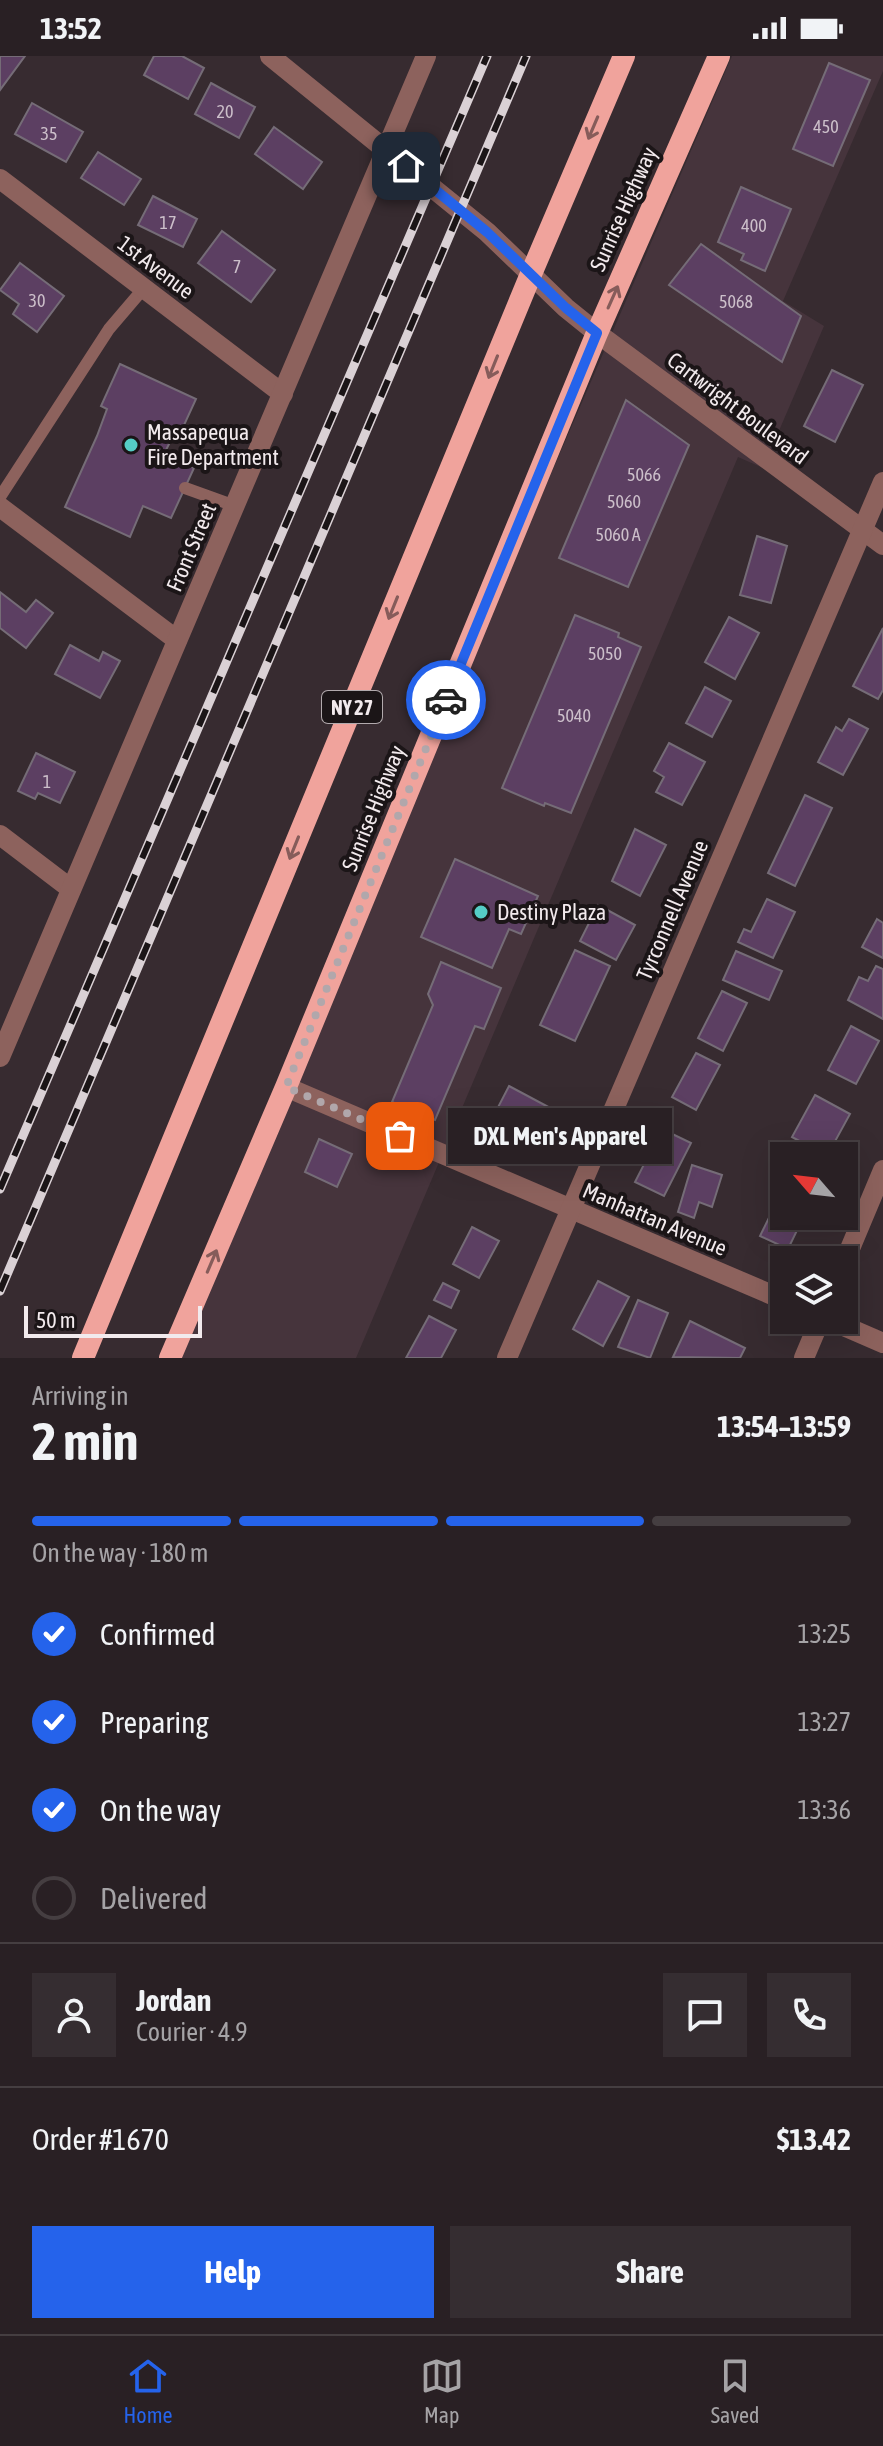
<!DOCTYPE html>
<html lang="en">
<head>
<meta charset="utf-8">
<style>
  body { margin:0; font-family:"Asap Condensed",sans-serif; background:#352d31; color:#f1f3f6; height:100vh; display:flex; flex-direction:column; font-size:30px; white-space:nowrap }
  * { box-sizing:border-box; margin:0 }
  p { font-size:26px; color:#a5a3a6 }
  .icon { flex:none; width:44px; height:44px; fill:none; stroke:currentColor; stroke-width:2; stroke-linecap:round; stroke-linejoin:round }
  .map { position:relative; height:1302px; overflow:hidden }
  .side { display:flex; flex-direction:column; background:#292024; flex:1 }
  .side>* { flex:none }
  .needle { width:52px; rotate:298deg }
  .controls { position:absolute; left:770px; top:1086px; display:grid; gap:16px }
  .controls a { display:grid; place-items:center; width:88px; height:88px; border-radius:0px; background:#292024; box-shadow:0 8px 32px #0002,0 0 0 2px #453e41; font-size:40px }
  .scale { position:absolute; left:24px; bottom:20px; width:178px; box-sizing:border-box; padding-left:8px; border:4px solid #f2eaed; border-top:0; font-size:22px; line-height:28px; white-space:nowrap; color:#f2eaed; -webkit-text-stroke:6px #1b1517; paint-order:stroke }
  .pin { position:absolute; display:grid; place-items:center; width:68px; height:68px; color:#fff; margin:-34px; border-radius:16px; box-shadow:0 4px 12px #0006 }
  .courier { position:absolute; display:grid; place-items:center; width:80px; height:80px; margin:-40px; border:6px solid #2563eb; border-radius:50%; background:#fff; color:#222; box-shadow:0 2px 10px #0007 }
  .bubble { position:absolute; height:56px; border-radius:0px; background:#292024; box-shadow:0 8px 32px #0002,0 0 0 2px #453e41; font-size:26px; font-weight:700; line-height:56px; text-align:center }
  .overview em { font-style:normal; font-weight:700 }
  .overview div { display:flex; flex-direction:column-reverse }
  .overview { display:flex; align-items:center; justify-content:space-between; height:136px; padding:0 32px }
  h1 { font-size:52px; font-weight:700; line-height:60px }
  .bar { display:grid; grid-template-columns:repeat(4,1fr); gap:12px 8px; align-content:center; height:96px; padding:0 32px }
  .bar i { height:10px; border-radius:6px; background:#453e41 }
  .bar .current { background:#2563eb }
  .bar p { grid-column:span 4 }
  .line { display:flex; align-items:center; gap:20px; padding:0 32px; border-top:2px solid #453e41 }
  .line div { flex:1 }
  .round { display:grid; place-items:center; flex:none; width:84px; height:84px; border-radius:0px; background:#352d31 }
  ol { padding:0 32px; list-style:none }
  li { display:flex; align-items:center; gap:24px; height:88px }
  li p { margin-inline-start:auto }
  li .icon { padding:8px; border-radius:50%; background:#2563eb; color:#fff; stroke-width:4 }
  li:last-child { color:#a5a3a6 }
  li i { width:44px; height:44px; border:4px solid #453e41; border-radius:50% }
  .primary-button { display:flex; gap:16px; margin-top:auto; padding:16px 32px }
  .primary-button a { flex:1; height:92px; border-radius:0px; background:#2563eb; color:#fff; font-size:32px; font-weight:700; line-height:92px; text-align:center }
  .primary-button a+a { background:#352d31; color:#f1f3f6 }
  .status { display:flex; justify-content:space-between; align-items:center; height:56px; padding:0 40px; background:#292024; direction:ltr }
  .status svg { height:22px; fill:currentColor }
  .tabs { display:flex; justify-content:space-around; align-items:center; height:112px; border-top:2px solid #453e41; background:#292024; font-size:22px; color:#a5a3a6 }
  .tabs a { display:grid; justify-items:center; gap:4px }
  .tabs .current { color:#2563eb }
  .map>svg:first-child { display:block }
  .built { fill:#46343c }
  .building { fill:#5c3f62; stroke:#756c77; stroke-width:2 }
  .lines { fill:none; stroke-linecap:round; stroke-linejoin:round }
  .service { stroke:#8d625d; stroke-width:12 }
  .minor { stroke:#8d625d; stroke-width:20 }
  .trunk { stroke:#f0a39c; stroke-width:22 }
  .rail-casing { stroke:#dad1d5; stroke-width:9 }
  .rail { stroke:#1b1517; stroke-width:6; stroke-dasharray:18; stroke-linecap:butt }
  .oneway { stroke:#865c5a }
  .done { stroke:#b1a7ab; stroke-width:8; stroke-dasharray:0 14.4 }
  .route { stroke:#2563eb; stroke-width:10 }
  .poi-dot { fill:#55cdc6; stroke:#1b1517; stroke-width:3 }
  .labels { text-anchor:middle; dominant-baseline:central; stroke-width:8; stroke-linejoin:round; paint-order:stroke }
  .number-label { font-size:18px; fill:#ccbfca }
  .shield { fill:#1b1517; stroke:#b2aaad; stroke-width:2 }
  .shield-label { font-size:20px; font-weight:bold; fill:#f2eaed }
  .street-label { font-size:22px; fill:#f2eaed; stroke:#1b1517 }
  .poi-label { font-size:22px; fill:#f2eaed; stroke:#1b1517; text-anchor:start }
</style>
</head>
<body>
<div class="status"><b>13:52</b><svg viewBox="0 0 49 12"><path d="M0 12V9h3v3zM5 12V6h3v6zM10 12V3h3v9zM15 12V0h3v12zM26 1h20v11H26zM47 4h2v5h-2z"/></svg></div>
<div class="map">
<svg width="883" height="1302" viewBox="0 0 883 1302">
  <rect width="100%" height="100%" fill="#372b30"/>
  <path class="built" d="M732 0H883V15L783 245 824 270 763 412 738 401 356 1302H168Z"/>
  <g class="building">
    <path d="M0 0H25L0 34Z"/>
    <path d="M154 0H182L204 12 188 43 144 19Z"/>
    <path d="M829 7 870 24 833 110 793 93Z"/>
    <path d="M211 27 255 51 239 82 195 58Z"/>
    <path d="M32 47 83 76 66 106 15 78Z"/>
    <path d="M274 71 322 106 303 133 255 98Z"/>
    <path d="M98 96 141 123 124 149 81 122Z"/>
    <path d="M741 131 791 153 765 215 741 204 744 198 718 186Z"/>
    <path d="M153 140 197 163 183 191 138 169Z"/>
    <path d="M222 175 275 214 251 246 198 207Z"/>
    <path d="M701 188 801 260 782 306 669 229Z"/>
    <path d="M20 207 64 240 37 276 13 258 19 248 0 234Z"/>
    <path d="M120 308 196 343 179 380 174 378 164 398 194 412 171 462 143 450 130 481 65 451 97 380 107 353 101 350Z"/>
    <path d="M832 314 863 329 835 386 804 370Z"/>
    <path d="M626 344 689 389 628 531 559 502Z"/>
    <path d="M757 480 787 490 771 547 740 539Z"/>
    <path d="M0 536 26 556 36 544 53 557 26 592 0 572Z"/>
    <path d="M575 559 619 577 618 581 641 591 571 757 545 747 544 750 502 732Z"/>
    <path d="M729 561 759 577 735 623 705 606Z"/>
    <path d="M883 572V634L878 643 853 630Z"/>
    <path d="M70 589 99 605 103 596 120 605 100 642 55 618Z"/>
    <path d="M705 631 731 645 712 681 686 667Z"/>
    <path d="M849 663 868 673 843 719 818 706 836 671 842 675Z"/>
    <path d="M669 687 705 706 682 749 656 736 664 721 654 715Z"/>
    <path d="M36 697 75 716 60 747 38 737 35 743 18 735Z"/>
    <path d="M805 739 832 752 795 830 768 817Z"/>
    <path d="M635 773 666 789 640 840 612 825Z"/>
    <path d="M455 803 538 840 521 878 509 873 492 912 421 881Z"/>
    <path d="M767 843 795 856 773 902 738 886 744 873 751 876Z"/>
    <path d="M598 849 635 869 616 904 580 885Z"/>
    <path d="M877 863 883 867V902L862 891Z"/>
    <path d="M575 894 610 910 575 985 540 969Z"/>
    <path d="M736 895 782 915 769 944 723 924Z"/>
    <path d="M441 906 501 932 484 973 475 970 435 1064 392 1046 433 949 428 938Z"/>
    <path d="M876 910 883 913V963L848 944 859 921 868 925Z"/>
    <path d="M722 935 747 947 723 995 698 982Z"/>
    <path d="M851 970 879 985 856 1028 828 1014Z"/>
    <path d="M696 997 720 1009 696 1054 672 1041Z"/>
    <path d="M509 1030 554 1054 538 1082 494 1059Z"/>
    <path d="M815 1039 850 1058 827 1100 792 1081Z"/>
    <path d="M662 1073 691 1087 664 1140 635 1126Z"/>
    <path d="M319 1083 352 1098 337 1131 305 1116Z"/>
    <path d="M692 1109 722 1119 712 1151 699 1146 694 1162 678 1156Z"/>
    <path d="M784 1131V1160H804L788 1193 760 1180Z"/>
    <path d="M472 1171 499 1185 479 1222 453 1208Z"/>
    <path d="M598 1225 629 1241 603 1290 573 1273Z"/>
    <path d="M443 1227 459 1235 451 1252 434 1244Z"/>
    <path d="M638 1244 668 1257 650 1302 618 1291Z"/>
    <path d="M429 1260 456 1274 441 1302H406Z"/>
    <path d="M690 1265 745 1292 740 1302 673 1301Z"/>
  </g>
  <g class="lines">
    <g class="service">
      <path d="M185 432 235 450"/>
      <path d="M0 441 109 273 144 232"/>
    </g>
    <g class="minor">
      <path d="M270 0 487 176 566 252 597 277 883 489"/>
      <path d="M0 123 283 338"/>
      <path d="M0 451 177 584"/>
      <path d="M0 779 71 833"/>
      <path d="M0 1001 426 0"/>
      <path d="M286 1031 784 1244"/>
      <path d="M844 1207 883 1114"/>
      <path d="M830 1264 883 1287"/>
      <path d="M507 1302 883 426"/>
      <path d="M804 1302 820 1264"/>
    </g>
    <g class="trunk">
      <path d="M83 1302 531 218 624 0"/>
      <path d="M170 1302 286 1031 597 277 719 0"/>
    </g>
    <defs>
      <g id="rail">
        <path d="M0 1133 487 0"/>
        <path d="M0 1235 526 0"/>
      </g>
    </defs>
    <use href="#rail" class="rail-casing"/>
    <use href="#rail" class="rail"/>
  </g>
  <defs><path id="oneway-shaft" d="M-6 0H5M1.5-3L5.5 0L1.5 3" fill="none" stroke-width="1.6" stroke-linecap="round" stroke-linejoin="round" transform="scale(2)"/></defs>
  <g class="oneway">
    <use href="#oneway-shaft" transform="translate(593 72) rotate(113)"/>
    <use href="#oneway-shaft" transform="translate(613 241) rotate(-66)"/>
    <use href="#oneway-shaft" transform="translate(493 311) rotate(112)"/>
    <use href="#oneway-shaft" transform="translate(393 552) rotate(112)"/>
    <use href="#oneway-shaft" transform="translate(294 792) rotate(112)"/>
    <use href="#oneway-shaft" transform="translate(212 1205) rotate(-67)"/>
  </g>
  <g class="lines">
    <path class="done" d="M400 1080 286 1031 446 644"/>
    <path class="route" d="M406 110 487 176 566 252 597 277 446 644"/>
  </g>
  <g class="poi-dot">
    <circle cx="131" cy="389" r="8"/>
    <circle cx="481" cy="856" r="8"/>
  </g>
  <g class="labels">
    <g class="number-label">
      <text x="225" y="55">20</text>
      <text x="826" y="70">450</text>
      <text x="49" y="77">35</text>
      <text x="168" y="166">17</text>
      <text x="754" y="169">400</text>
      <text x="237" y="210">7</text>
      <text x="37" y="244">30</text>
      <text x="736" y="245">5068</text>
      <text x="644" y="418">5066</text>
      <text x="624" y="445">5060</text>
      <text x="618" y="478">5060 A</text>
      <text x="605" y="597">5050</text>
      <text x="574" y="659">5040</text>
      <text x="47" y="725">1</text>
    </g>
    <rect class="shield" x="322" y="635" width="60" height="32" rx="6"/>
    <g class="shield-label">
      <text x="352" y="651">NY 27</text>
    </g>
    <g class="street-label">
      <text transform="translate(623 153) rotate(-66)">Sunrise Highway</text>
      <text transform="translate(156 211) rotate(37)">1st Avenue</text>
      <text transform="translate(738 352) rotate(37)">Cartwright Boulevard</text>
      <text transform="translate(191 491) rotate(-67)">Front Street</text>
      <text transform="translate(373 752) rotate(-68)">Sunrise Highway</text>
      <text transform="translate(672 854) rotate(-67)">Tyrconnell Avenue</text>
      <text transform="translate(655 1163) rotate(23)">Manhattan Avenue</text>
    </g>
    <g class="poi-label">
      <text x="147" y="376">Massapequa<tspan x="147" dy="25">Fire Department</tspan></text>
      <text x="497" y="856">Destiny Plaza</text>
    </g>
  </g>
</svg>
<div class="controls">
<a><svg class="needle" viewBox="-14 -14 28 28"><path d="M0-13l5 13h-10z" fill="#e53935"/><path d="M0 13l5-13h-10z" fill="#a5a3a6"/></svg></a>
<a><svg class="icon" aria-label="layers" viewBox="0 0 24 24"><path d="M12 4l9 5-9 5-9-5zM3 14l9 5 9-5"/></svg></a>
</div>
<div class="scale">50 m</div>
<div class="pin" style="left:400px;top:1080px;background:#ea580c"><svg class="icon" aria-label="bag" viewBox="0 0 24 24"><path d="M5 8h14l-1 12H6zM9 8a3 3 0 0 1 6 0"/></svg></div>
<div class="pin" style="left:406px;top:110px;background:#1f2937"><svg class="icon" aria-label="home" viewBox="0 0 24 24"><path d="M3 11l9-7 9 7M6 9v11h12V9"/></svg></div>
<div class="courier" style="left:446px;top:644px"><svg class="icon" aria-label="car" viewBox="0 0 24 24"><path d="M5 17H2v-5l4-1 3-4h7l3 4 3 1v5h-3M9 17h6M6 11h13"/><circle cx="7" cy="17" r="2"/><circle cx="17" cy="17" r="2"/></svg></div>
<div class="bubble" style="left:448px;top:1052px;width:224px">DXL Men's Apparel</div>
</div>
<section class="side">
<div class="overview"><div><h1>2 min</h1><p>Arriving in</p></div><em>13:54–13:59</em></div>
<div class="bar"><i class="current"></i><i class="current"></i><i class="current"></i><i></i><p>On the way · 180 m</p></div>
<ol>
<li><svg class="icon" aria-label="check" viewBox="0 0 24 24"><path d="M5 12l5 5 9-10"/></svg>Confirmed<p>13:25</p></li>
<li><svg class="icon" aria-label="check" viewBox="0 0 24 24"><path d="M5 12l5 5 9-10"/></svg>Preparing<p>13:27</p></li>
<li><svg class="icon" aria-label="check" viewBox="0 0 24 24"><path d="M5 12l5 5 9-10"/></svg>On the way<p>13:36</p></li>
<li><i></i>Delivered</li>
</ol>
<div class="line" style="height:144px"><a class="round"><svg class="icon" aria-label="person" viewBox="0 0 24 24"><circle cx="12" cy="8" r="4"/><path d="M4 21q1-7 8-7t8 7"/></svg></a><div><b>Jordan</b><p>Courier · 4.9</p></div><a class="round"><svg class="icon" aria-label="chat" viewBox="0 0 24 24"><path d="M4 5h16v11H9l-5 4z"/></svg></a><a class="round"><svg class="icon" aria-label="phone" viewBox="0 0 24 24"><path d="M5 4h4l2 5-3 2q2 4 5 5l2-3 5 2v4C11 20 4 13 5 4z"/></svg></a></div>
<div class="line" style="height:104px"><div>Order #1670</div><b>$13.42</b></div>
<div class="primary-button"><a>Help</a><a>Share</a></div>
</section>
<nav class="tabs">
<a class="current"><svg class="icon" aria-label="home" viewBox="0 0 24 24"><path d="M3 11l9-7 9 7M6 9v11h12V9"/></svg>Home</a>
<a><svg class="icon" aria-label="map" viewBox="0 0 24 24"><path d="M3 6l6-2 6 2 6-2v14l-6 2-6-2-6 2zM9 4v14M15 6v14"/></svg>Map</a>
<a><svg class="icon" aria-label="saved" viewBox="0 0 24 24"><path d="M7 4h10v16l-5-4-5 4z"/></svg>Saved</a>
</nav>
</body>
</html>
